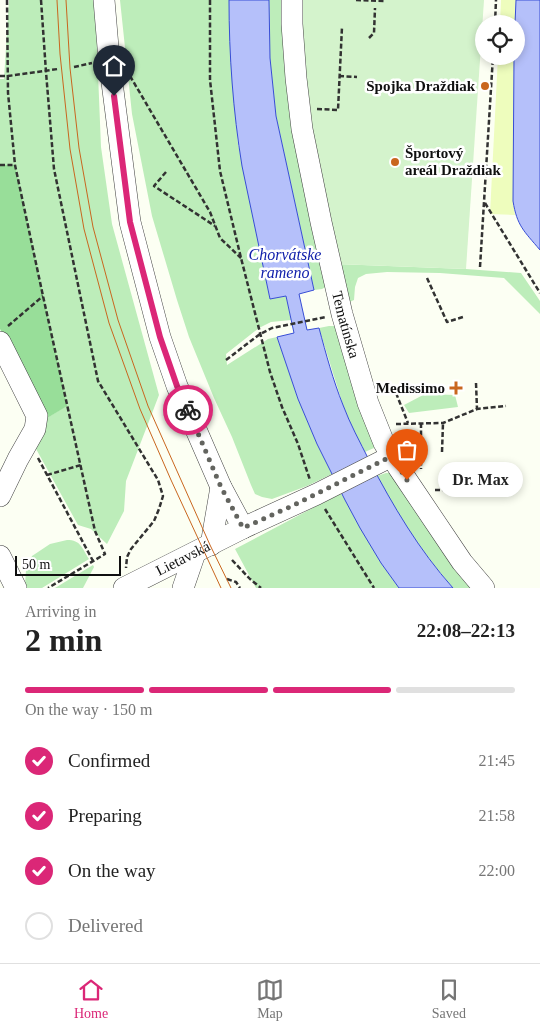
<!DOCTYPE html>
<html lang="en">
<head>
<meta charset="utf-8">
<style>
  body { margin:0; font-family:Georgia,serif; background:#f6f6f6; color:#222; height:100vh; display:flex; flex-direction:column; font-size:19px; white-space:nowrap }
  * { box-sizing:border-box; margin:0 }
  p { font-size:16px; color:#767676 }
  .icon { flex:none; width:28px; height:28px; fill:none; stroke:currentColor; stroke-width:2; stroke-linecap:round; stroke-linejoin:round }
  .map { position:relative; height:588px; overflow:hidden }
  .details { display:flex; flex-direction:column; background:#fff; flex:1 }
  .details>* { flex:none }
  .fabs { position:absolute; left:475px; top:15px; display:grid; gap:10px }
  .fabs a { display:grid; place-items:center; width:50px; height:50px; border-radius:50%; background:#fff; box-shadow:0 2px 8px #0003; font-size:25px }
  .scale { position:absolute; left:15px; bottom:12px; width:106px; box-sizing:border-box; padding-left:5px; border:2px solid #101010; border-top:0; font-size:14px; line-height:18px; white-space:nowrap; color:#101010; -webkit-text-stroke:4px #fff; paint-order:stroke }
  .pin { position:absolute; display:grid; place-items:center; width:42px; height:42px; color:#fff; margin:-51px -21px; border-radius:50% 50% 50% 0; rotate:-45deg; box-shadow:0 0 5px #0007 }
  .pin .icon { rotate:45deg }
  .courier { position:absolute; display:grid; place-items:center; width:50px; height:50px; margin:-25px; border:4px solid #db2777; border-radius:50%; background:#fff; color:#222; box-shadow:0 1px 6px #0007 }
  .bubble { position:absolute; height:35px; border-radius:18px; background:#fff; box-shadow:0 2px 8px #0003; font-size:16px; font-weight:600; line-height:35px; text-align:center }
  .overview em { font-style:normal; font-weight:600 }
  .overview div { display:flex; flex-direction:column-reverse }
  .overview { display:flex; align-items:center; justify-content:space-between; height:85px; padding:0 25px }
  h1 { font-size:32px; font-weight:600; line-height:38px }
  .bar { display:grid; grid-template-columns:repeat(4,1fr); gap:8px 5px; align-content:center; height:60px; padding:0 25px }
  .bar i { height:6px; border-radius:4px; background:#e0e0e0 }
  .bar .selected { background:#db2777 }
  .bar p { grid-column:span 4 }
  ol { padding:0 25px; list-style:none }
  li { display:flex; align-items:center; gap:15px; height:55px }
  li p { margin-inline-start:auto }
  li .icon { padding:5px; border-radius:50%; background:#db2777; color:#fff; stroke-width:4 }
  li:last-child { color:#767676 }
  li i { width:28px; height:28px; border:2px solid #e0e0e0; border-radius:50% }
  .tab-bar { display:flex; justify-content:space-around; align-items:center; height:70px; border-top:1px solid #e0e0e0; background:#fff; font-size:14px; color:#767676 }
  .tab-bar a { display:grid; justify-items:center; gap:2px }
  .tab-bar .selected { color:#db2777 }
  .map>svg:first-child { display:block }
  .green { fill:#bdedba }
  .forest { fill:#98de99 }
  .sand { fill:#eefdbd }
  .pitch { fill:#d4f3cc }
  .water { fill:#b5c0fa; stroke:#374dd5 }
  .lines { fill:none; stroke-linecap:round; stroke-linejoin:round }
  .minor-casing { stroke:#434343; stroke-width:22 }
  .path { stroke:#323232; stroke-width:2.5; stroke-dasharray:5 2.5; stroke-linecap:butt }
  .minor { stroke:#fff; stroke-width:21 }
  .tram { stroke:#c9661f; stroke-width:1 }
  .done { stroke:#63645f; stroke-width:5; stroke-dasharray:0 9 }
  .route { stroke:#db2777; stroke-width:6 }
  .poi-dot { fill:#c9661f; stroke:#fff; stroke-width:2 }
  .labels { text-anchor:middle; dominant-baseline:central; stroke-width:5; stroke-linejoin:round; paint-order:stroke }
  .poi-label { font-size:15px; font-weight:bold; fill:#101010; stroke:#fff; text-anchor:end }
  .street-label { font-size:15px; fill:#101010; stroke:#fff }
  .water-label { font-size:16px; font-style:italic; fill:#1120ab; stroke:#fff }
</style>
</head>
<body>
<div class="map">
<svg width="540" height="588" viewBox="0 0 540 588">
  <rect width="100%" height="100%" fill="#fcfff3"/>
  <g class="green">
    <path d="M9 0H95L101 147 112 224 159 395 126 481 124 511 107 544 91 529 78 525 35 447 44 420 66 406 15 166 0 165V79H4Z"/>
    <path d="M120 0H229L231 61 238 144 270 299 286 296 291 320 271 322 259 328 226 354 227 365 268 339 277 337 298 399 317 444 332 474 307 486 272 499 262 497 255 494 251 485 232 437 214 398 189 337 177 300 152 216 132 114Z"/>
    <path d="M269 0H285L327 286 322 289 314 290 276 116 270 58Z"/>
    <path d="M336 264 466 269 521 273 540 301V314L504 278 440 273 387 272 366 274 358 278 355 287 354 300 345 304Z"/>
    <path d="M329 326H334L337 328 376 447 365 452 352 427 343 405 319 328Z"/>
    <path d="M425 394 455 395 458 407 409 413 404 405Z"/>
    <path d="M386 473H389L393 476 478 588H453C423 554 399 516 377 476Z"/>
    <path d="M341 493 381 563 399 588H256L235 549Z"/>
    <path d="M67 540C81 540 82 548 89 559L42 588H26L25 585 26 570 32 556 50 544Z"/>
    <path d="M93 565 94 567 83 588H55Z"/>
  </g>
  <path class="forest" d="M0 165H15L67 406 44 420 0 329Z"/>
  <g class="sand">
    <path d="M501 0H516L515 24H500Z"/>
    <path d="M498 56H514L513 201 515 215 490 214Z"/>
  </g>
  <path class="pitch" d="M300 0H484L466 269 336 264 310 130Z"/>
  <g class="water">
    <path d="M229 0H269L270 58 276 116 314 290 299 294 307 330 319 328C326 354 333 380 343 405 350 424 360 442 369 460 393 506 419 550 453 588H399L381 563 360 528 345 500 317 444 298 399 277 337 294 333 286 296 270 299 242 166C233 111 229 55 229 0Z"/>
    <path d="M516 0H540V250C524 231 517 226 513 201L514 56H516V24H515Z"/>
  </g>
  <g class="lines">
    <defs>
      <g id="minor">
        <path d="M104 0 109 59 130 222 160 337 177 386 221 487 243 528"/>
        <path id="s1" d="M292 0V24L296 78 302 129 321 222 342 314 368 403 384 443 398 467 462 562 484 588"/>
        <path d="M0 342 37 416 35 429 18 459 0 496"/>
        <path d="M211 545 221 487"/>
        <path d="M0 556 16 588"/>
        <path id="s2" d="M124 588 243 528 317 494 392 456"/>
        <path d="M183 588 195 553"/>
      </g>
    </defs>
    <use href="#minor" class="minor-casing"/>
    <g class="path">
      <path d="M7 0 8 93 15 165 43 296 95 531 105 554 48 588"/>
      <path d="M41 0 46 72 54 169 98 381 158 480 163 496 159 509 154 521 131 549 127 557 126 568"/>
      <path d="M210 0V80L220 171 241 258 270 372 282 407 298 444 310 480"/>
      <path d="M356 0 384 1V0"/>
      <path d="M495 24 496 0"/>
      <path d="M369 38 374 33 375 8"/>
      <path d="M74 67 92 63"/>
      <path d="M0 76H8L58 69"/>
      <path d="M130 76 210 212 220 238 241 258"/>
      <path d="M339 76 357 77"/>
      <path d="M317 109 338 110 342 27"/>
      <path d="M0 165H15"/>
      <path d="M166 172 154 186 215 226"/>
      <path d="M485 203 540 293"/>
      <path d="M480 267 493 56"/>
      <path d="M427 278 447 322 463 317"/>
      <path d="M8 326 43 296"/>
      <path d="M226 360 260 334 272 328 326 317"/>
      <path d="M476 383 477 409"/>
      <path d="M396 393 408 423"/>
      <path d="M421 423V469"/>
      <path d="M396 424 443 423 477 409 506 406"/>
      <path d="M442 452 443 423"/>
      <path d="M38 458 93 561"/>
      <path d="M47 475 81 465"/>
      <path d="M435 490H448"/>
      <path d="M325 509 374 588"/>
      <path d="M232 560 250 579 261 588"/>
      <path d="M227 579 236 582 240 588"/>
    </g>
    <use href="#minor" class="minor"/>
    <g class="tram">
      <path d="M57 0 60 54 70 149 84 229 109 323 140 409 171 480 221 588"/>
      <path d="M66 0 70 68 79 148 93 227 118 320 148 406 210 545 231 588"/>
    </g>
  </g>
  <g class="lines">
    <path class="done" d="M188 410 221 487 243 528 292 506 392 456 407 480"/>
    <path class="route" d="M114 96 130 222 160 337 177 386 188 410"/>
  </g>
  <g class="poi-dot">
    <circle cx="485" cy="86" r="5"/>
    <circle cx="395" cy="162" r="5"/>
    <path d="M453.5 380.5h5v5h5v5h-5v5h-5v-5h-5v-5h5z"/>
  </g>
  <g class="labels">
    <g class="poi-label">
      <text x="475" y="86">Spojka Draždiak</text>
      <text x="405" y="153" text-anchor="start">Športový<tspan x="405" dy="17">areál Draždiak</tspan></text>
      <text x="445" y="388">Medissimo</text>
    </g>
    <g class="street-label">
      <text stroke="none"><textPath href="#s1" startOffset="330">Tematínska</textPath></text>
      <text stroke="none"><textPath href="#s2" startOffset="66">Lietavská</textPath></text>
    </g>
    <g class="water-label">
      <text x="285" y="254">Chorvátske<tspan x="285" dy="18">rameno</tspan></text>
    </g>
  </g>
</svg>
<div class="fabs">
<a><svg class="icon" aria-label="locate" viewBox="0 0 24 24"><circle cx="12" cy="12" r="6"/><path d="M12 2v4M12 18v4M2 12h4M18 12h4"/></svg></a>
</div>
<div class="scale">50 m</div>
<div class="pin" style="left:407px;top:480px;background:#ea580c"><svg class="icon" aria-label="bag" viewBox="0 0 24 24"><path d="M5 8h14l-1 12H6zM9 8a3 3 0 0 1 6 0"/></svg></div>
<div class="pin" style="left:114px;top:96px;background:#1f2937"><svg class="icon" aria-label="home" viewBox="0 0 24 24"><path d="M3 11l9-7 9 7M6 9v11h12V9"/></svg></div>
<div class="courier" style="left:188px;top:410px"><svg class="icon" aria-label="bike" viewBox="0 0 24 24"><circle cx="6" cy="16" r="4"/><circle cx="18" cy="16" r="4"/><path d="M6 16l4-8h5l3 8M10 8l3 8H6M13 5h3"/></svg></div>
<div class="bubble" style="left:438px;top:462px;width:85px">Dr. Max</div>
</div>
<section class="details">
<div class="overview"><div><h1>2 min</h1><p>Arriving in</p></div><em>22:08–22:13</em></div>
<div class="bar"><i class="selected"></i><i class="selected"></i><i class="selected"></i><i></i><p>On the way · 150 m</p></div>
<ol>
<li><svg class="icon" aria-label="check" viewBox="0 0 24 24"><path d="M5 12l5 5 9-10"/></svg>Confirmed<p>21:45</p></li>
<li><svg class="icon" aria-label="check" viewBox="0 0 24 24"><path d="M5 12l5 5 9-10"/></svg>Preparing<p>21:58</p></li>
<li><svg class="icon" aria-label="check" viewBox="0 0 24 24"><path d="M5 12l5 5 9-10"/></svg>On the way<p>22:00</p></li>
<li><i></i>Delivered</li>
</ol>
</section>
<nav class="tab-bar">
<a class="selected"><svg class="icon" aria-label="home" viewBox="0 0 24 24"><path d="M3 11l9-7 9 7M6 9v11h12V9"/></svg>Home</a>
<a><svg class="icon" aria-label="map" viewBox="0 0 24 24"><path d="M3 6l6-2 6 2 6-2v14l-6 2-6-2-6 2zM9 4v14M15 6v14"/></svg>Map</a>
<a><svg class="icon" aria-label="saved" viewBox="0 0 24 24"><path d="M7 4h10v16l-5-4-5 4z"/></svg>Saved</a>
</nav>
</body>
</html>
